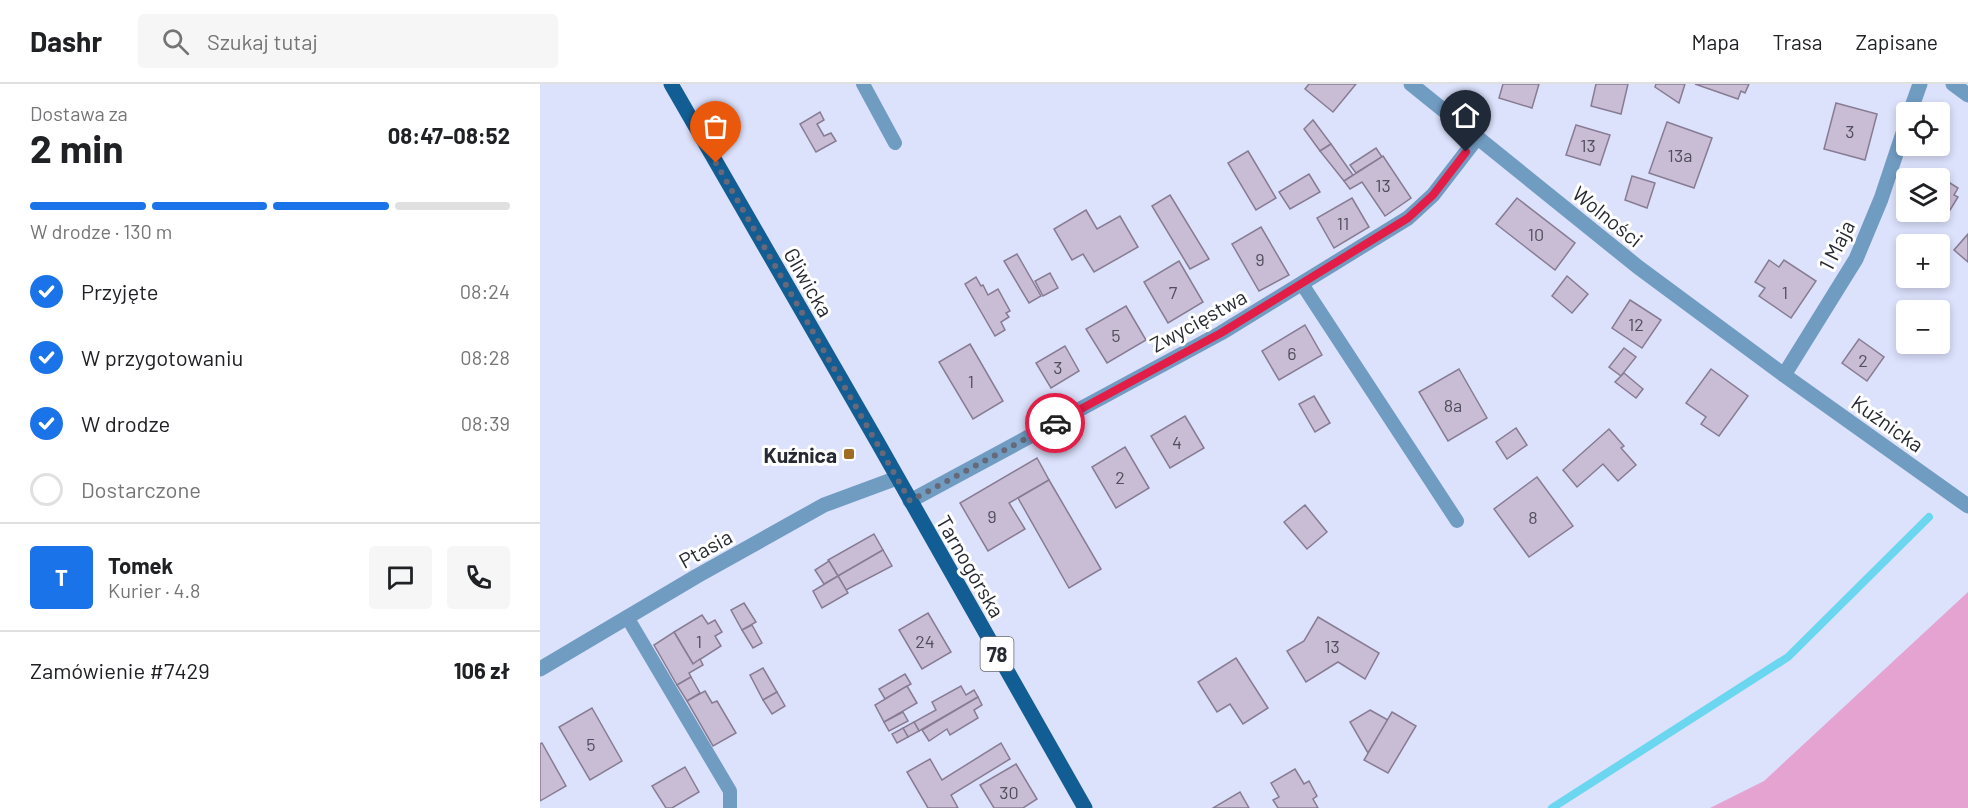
<!DOCTYPE html>
<html lang="pl">
<head>
<meta charset="utf-8">
<style>
  body { margin:0; font-family:Barlow,sans-serif; background:#f6f6f6; color:#202124; height:100vh; display:flex; flex-direction:column; font-size:22px; white-space:nowrap }
  * { box-sizing:border-box; margin:0 }
  p { font-size:20px; color:#757577 }
  .icon { flex:none; width:33px; height:33px; fill:none; stroke:currentColor; stroke-width:2; stroke-linecap:round; stroke-linejoin:round }
  .map { position:relative; flex:1; overflow:hidden }
  .sheet { display:flex; flex-direction:column; background:#fff; width:540px }
  .sheet>* { flex:none }
  .controls { position:absolute; left:1356px; top:18px; display:grid; gap:12px }
  .controls a { display:grid; place-items:center; width:54px; height:54px; border-radius:6px; background:#fff; box-shadow:0 3px 9px #0003; font-size:30px }
  .pin { position:absolute; display:grid; place-items:center; width:51px; height:51px; color:#fff; margin:-62px -26px; border-radius:50% 50% 50% 0; rotate:-45deg; box-shadow:0 0 6px #0007 }
  .pin .icon { rotate:45deg }
  .courier { position:absolute; display:grid; place-items:center; width:60px; height:60px; margin:-30px; border:4px solid #e11d48; border-radius:50%; background:#fff; color:#222; box-shadow:0 2px 8px #0007 }
  .head em { font-style:normal; font-weight:700 }
  .head div { display:flex; flex-direction:column-reverse }
  .head { display:flex; align-items:center; justify-content:space-between; height:102px; padding:0 30px }
  h1 { font-size:39px; font-weight:700; line-height:45px }
  .bar { display:grid; grid-template-columns:repeat(4,1fr); gap:9px 6px; align-content:center; height:72px; padding:0 30px }
  .bar i { height:8px; border-radius:4px; background:#e0e0e0 }
  .bar .current { background:#1a73e8 }
  .bar p { grid-column:span 4 }
  .line { display:flex; align-items:center; gap:15px; padding:0 30px; border-top:2px solid #e0e0e0 }
  .line div { flex:1 }
  .round { display:grid; place-items:center; flex:none; width:63px; height:63px; border-radius:6px; background:#f6f6f6 }
  ol { padding:0 30px; list-style:none }
  li { display:flex; align-items:center; gap:18px; height:66px }
  li p { margin-inline-start:auto }
  li .icon { padding:6px; border-radius:50%; background:#1a73e8; color:#fff; stroke-width:4 }
  li:last-child { color:#757577 }
  li i { width:33px; height:33px; border:3px solid #e0e0e0; border-radius:50% }
  header { display:flex; align-items:center; gap:36px; box-sizing:border-box; height:84px; padding:0 30px; background:#fff; border-bottom:2px solid #e0e0e0 }
  header strong { font-size:28px }
  nav { display:flex; gap:33px; margin-inline-start:auto; font-size:21px }
  .search { width:420px; height:54px; background:#f6f6f6; display:flex; align-items:center; gap:15px; box-sizing:border-box; padding:0 21px; border-radius:6px; color:#757577; font-size:22px }
  main { display:flex; flex:1; min-height:0 }
  .map>svg:first-child { display:block }
  .green { fill:#e4a3d0 }
  .lines { fill:none; stroke-linecap:round; stroke-linejoin:round }
  .stream { stroke:#6bd6ef; stroke-width:8 }
  .building { fill:#c9bdd6; stroke:#877c93; stroke-width:1.5 }
  .service { stroke:#719cc2; stroke-width:14 }
  .minor { stroke:#719cc2; stroke-width:15 }
  .primary { stroke:#125d93; stroke-width:15 }
  .done { stroke:#666979; stroke-width:6; stroke-dasharray:0 10.8 }
  .route { stroke:#e11d48; stroke-width:8 }
  .poi-dot { fill:#a06c23; stroke:#fff; stroke-width:2 }
  .labels { text-anchor:middle; dominant-baseline:central; stroke-width:6; stroke-linejoin:round; paint-order:stroke }
  .number-label { font-size:18px; fill:#504e5c }
  .shield { fill:#fff; stroke:#686970; stroke-width:1.5 }
  .shield-label { font-size:20px; font-weight:bold; fill:#272933 }
  .street-label { font-size:21px; fill:#272933; stroke:#fff }
  .poi-label { font-size:21px; font-weight:bold; fill:#272933; stroke:#fff; text-anchor:end }
</style>
</head>
<body>
<header>
<strong>Dashr</strong>
<div class="search"><svg class="icon" aria-label="search" viewBox="0 0 24 24"><circle cx="10" cy="10" r="6"/><path d="M15 15l6 6"/></svg>Szukaj tutaj</div>
<nav><a>Mapa</a><a>Trasa</a><a>Zapisane</a></nav>
</header>
<main>
<section class="sheet">
<div class="head"><div><h1>2 min</h1><p>Dostawa za</p></div><em>08:47–08:52</em></div>
<div class="bar"><i class="current"></i><i class="current"></i><i class="current"></i><i></i><p>W drodze · 130 m</p></div>
<ol>
<li><svg class="icon" aria-label="check" viewBox="0 0 24 24"><path d="M5 12l5 5 9-10"/></svg>Przyjęte<p>08:24</p></li>
<li><svg class="icon" aria-label="check" viewBox="0 0 24 24"><path d="M5 12l5 5 9-10"/></svg>W przygotowaniu<p>08:28</p></li>
<li><svg class="icon" aria-label="check" viewBox="0 0 24 24"><path d="M5 12l5 5 9-10"/></svg>W drodze<p>08:39</p></li>
<li><i></i>Dostarczone</li>
</ol>
<div class="line" style="height:108px"><b class="round" style="background:#1a73e8;color:#fff">T</b><div><b>Tomek</b><p>Kurier · 4.8</p></div><a class="round"><svg class="icon" aria-label="chat" viewBox="0 0 24 24"><path d="M4 5h16v11H9l-5 4z"/></svg></a><a class="round"><svg class="icon" aria-label="phone" viewBox="0 0 24 24"><path d="M5 4h4l2 5-3 2q2 4 5 5l2-3 5 2v4C11 20 4 13 5 4z"/></svg></a></div>
<div class="line" style="height:78px"><div>Zamówienie #7429</div><b>106 zł</b></div>
</section>
<div class="map">
<svg width="1428" height="724" viewBox="0 0 1428 724">
  <rect width="100%" height="100%" fill="#dce1fc"/>
  <path class="green" d="M1428 508V724H1170L1224 697Z"/>
  <g class="lines">
    <path class="stream" d="M1012 724 1248 573 1389 433"/>
  </g>
  <g class="building">
    <path d="M769 0H816L793 28 765 5Z"/>
    <path d="M963 0H999L992 24 959 14Z"/>
    <path d="M1056 0H1088L1081 30 1051 22Z"/>
    <path d="M1116 0H1145L1139 19 1115 3Z"/>
    <path d="M1155 0H1209L1205 9 1201 7 1198 15Z"/>
    <path d="M1296 19 1337 30 1325 76 1284 65Z"/>
    <path d="M280 28 284 36 277 40 284 52 291 49 296 57 276 68 260 40Z"/>
    <path d="M773 36 791 60 780 67 764 45Z"/>
    <path d="M1127 38 1172 54 1154 104 1109 89Z"/>
    <path d="M1036 41 1070 51 1060 81 1026 71Z"/>
    <path d="M791 60 813 91 804 97 780 67Z"/>
    <path d="M836 64 842 73 816 89 810 81Z"/>
    <path d="M708 67 736 114 716 126 688 79Z"/>
    <path d="M843 72 871 114 845 132 822 98 810 105 804 97Z"/>
    <path d="M769 90 780 108 750 125 739 108Z"/>
    <path d="M1092 92 1115 99 1107 124 1085 116Z"/>
    <path d="M1410 99 1418 104 1414 111 1418 113 1407 131 1400 126V103L1406 106Z"/>
    <path d="M630 111 669 175 650 185 612 122Z"/>
    <path d="M812 114 829 143 794 164 777 134Z"/>
    <path d="M977 114 1035 159 1015 186 956 140Z"/>
    <path d="M546 126 557 145 580 132 598 163 554 188 543 170 532 176 514 145Z"/>
    <path d="M721 143 749 191 719 207 692 160Z"/>
    <path d="M1428 150V178L1414 166Z"/>
    <path d="M477 170 501 212 489 219 464 177Z"/>
    <path d="M1229 176 1239 183 1244 176 1276 197 1251 234 1219 212 1225 204 1215 198Z"/>
    <path d="M639 177 663 218 628 239 604 198Z"/>
    <path d="M510 189 518 204 503 212 495 197Z"/>
    <path d="M1027 192 1048 210 1032 229 1012 212Z"/>
    <path d="M436 193 441 202 443 201 448 211 458 205 470 227 466 229 469 233 461 238 465 246 455 252 425 200Z"/>
    <path d="M1090 216 1121 236 1102 264 1072 244Z"/>
    <path d="M586 222 606 256 567 279 546 245Z"/>
    <path d="M765 241 782 271 739 296 722 267Z"/>
    <path d="M1319 255 1344 273 1327 297 1302 279Z"/>
    <path d="M430 260 463 317 433 335 399 278Z"/>
    <path d="M525 262 539 287 511 304 496 279Z"/>
    <path d="M1084 264 1096 273 1081 292 1069 283Z"/>
    <path d="M919 285 947 334 908 357 879 308Z"/>
    <path d="M1171 285 1208 312 1179 352 1161 340 1166 333 1146 319Z"/>
    <path d="M1084 289 1103 305 1096 314 1075 298Z"/>
    <path d="M774 312 790 339 775 348 759 320Z"/>
    <path d="M645 332 664 364 630 384 611 352Z"/>
    <path d="M976 344 987 361 967 375 956 358Z"/>
    <path d="M1069 345 1084 362 1081 364 1096 381 1078 397 1063 380 1037 403 1023 386Z"/>
    <path d="M585 363 609 404 576 424 552 383Z"/>
    <path d="M497 374 509 396 469 419 485 445 448 467 420 419Z"/>
    <path d="M997 393 1033 442 989 473 954 425Z"/>
    <path d="M509 396 561 485 529 504 478 414Z"/>
    <path d="M765 421 787 448 767 465 744 438Z"/>
    <path d="M334 450 343 466 298 492 288 476Z"/>
    <path d="M343 466 352 482 306 506 298 492Z"/>
    <path d="M289 477 298 492 284 500 275 486Z"/>
    <path d="M298 492 308 509 282 524 273 507Z"/>
    <path d="M204 519 216 538 202 546 191 526Z"/>
    <path d="M388 529 411 568 382 585 359 546Z"/>
    <path d="M162 531 168 540 175 536 182 548 175 552 181 562 153 580 134 548Z"/>
    <path d="M778 533 839 569 825 595 798 578 766 598 747 567 764 557Z"/>
    <path d="M212 541 222 559 213 564 202 546Z"/>
    <path d="M134 548 153 580 160 575 163 581 149 589 151 593 137 601 114 561Z"/>
    <path d="M696 574 728 624 703 640 690 620 677 628 658 598Z"/>
    <path d="M223 584 237 608 223 616 210 591Z"/>
    <path d="M365 590 371 600 345 615 339 605Z"/>
    <path d="M151 593 160 609 147 617 137 601Z"/>
    <path d="M367 602 377 619 344 638 335 621Z"/>
    <path d="M421 602 426 611 434 606 438 613 379 647 374 638 396 626 392 618Z"/>
    <path d="M165 607 172 619 177 617 196 649 173 662 147 617Z"/>
    <path d="M237 608 245 622 232 630 223 616Z"/>
    <path d="M438 613 442 621 434 626 438 634 410 651 407 645 389 657 382 646Z"/>
    <path d="M52 624 82 677 50 696 19 643Z"/>
    <path d="M830 626 848 636 828 669 810 638Z"/>
    <path d="M363 628 368 637 349 647 344 638Z"/>
    <path d="M852 628 876 642 848 689 824 676Z"/>
    <path d="M374 638 379 647 368 653 363 644Z"/>
    <path d="M363 644 368 653 357 659 352 650Z"/>
    <path d="M2 659 26 702 0 717V660Z"/>
    <path d="M461 659 470 675 411 711 418 724H388L367 688 390 675 402 696Z"/>
    <path d="M476 680 497 715 483 724H454L440 701Z"/>
    <path d="M145 683 159 708 132 724H126L112 702Z"/>
    <path d="M755 685 764 700 769 697 777 712 773 715 778 724H738L733 716 739 713 731 699Z"/>
    <path d="M700 708 709 724H673Z"/>
  </g>
  <g class="lines">
    <g class="service">
      <path d="M323 0 355 59"/>
      <path d="M762 200 917 437"/>
      <path d="M87 533 190 707V724"/>
    </g>
    <g class="minor">
      <path d="M871 0 1098 183 1244 291 1428 422"/>
      <path d="M1413 0 1428 11"/>
      <path d="M1370 28 1380 0"/>
      <path d="M1244 291 1316 175 1341 115 1366 40"/>
      <path d="M370 417 681 249 868 134 893 111 937 54"/>
      <path d="M0 585 157 492 284 421 357 394"/>
    </g>
    <path class="primary" d="M131 0 338 359 545 724"/>
  </g>
  <g class="lines">
    <path class="done" d="M176 79 370 417 515 339"/>
    <path class="route" d="M515 339 681 249 868 134 893 111 926 68"/>
  </g>
  <rect class="poi-dot" x="303" y="364" width="12" height="12" rx="3"/>
  <g class="labels">
    <g class="number-label">
      <text x="1310" y="47">3</text>
      <text x="1048" y="61">13</text>
      <text x="1140" y="71">13a</text>
      <text x="843" y="101">13</text>
      <text x="803" y="139">11</text>
      <text x="996" y="150">10</text>
      <text x="720" y="175">9</text>
      <text x="633" y="208">7</text>
      <text x="1245" y="208">1</text>
      <text x="1096" y="240">12</text>
      <text x="576" y="251">5</text>
      <text x="752" y="269">6</text>
      <text x="1323" y="276">2</text>
      <text x="518" y="283">3</text>
      <text x="431" y="297">1</text>
      <text x="913" y="321">8a</text>
      <text x="637" y="358">4</text>
      <text x="580" y="393">2</text>
      <text x="452" y="432">9</text>
      <text x="993" y="433">8</text>
      <text x="159" y="557">1</text>
      <text x="385" y="557">24</text>
      <text x="792" y="562">13</text>
      <text x="51" y="660">5</text>
      <text x="469" y="708">30</text>
    </g>
    <rect class="shield" x="440.5" y="553" width="33" height="34" rx="4.5"/>
    <g class="shield-label">
      <text x="457" y="570">78</text>
    </g>
    <g class="street-label">
      <text transform="translate(1068 132) rotate(39)">Wolności</text>
      <text transform="translate(1296 161) rotate(-63)">1 Maja</text>
      <text transform="translate(269 198) rotate(60)">Gliwicka</text>
      <text transform="translate(658 236) rotate(-29)">Zwycięstwa</text>
      <text transform="translate(1348 339) rotate(35)">Kuźnicka</text>
      <text transform="translate(165 464) rotate(-29)">Ptasia</text>
      <text transform="translate(431 482) rotate(60)">Tarnogórska</text>
    </g>
    <g class="poi-label">
      <text x="297" y="370">Kuźnica</text>
    </g>
  </g>
</svg>
<div class="controls">
<a><svg class="icon" aria-label="locate" viewBox="0 0 24 24"><circle cx="12" cy="12" r="6"/><path d="M12 2v4M12 18v4M2 12h4M18 12h4"/></svg></a>
<a><svg class="icon" aria-label="layers" viewBox="0 0 24 24"><path d="M12 4l9 5-9 5-9-5zM3 14l9 5 9-5"/></svg></a>
<a>+</a>
<a>−</a>
</div>
<div class="pin" style="left:176px;top:79px;background:#ea580c"><svg class="icon" aria-label="bag" viewBox="0 0 24 24"><path d="M5 8h14l-1 12H6zM9 8a3 3 0 0 1 6 0"/></svg></div>
<div class="pin" style="left:926px;top:68px;background:#1f2937"><svg class="icon" aria-label="home" viewBox="0 0 24 24"><path d="M3 11l9-7 9 7M6 9v11h12V9"/></svg></div>
<div class="courier" style="left:515px;top:339px"><svg class="icon" aria-label="car" viewBox="0 0 24 24"><path d="M5 17H2v-5l4-1 3-4h7l3 4 3 1v5h-3M9 17h6M6 11h13"/><circle cx="7" cy="17" r="2"/><circle cx="17" cy="17" r="2"/></svg></div>
</div>
</main>
</body>
</html>
